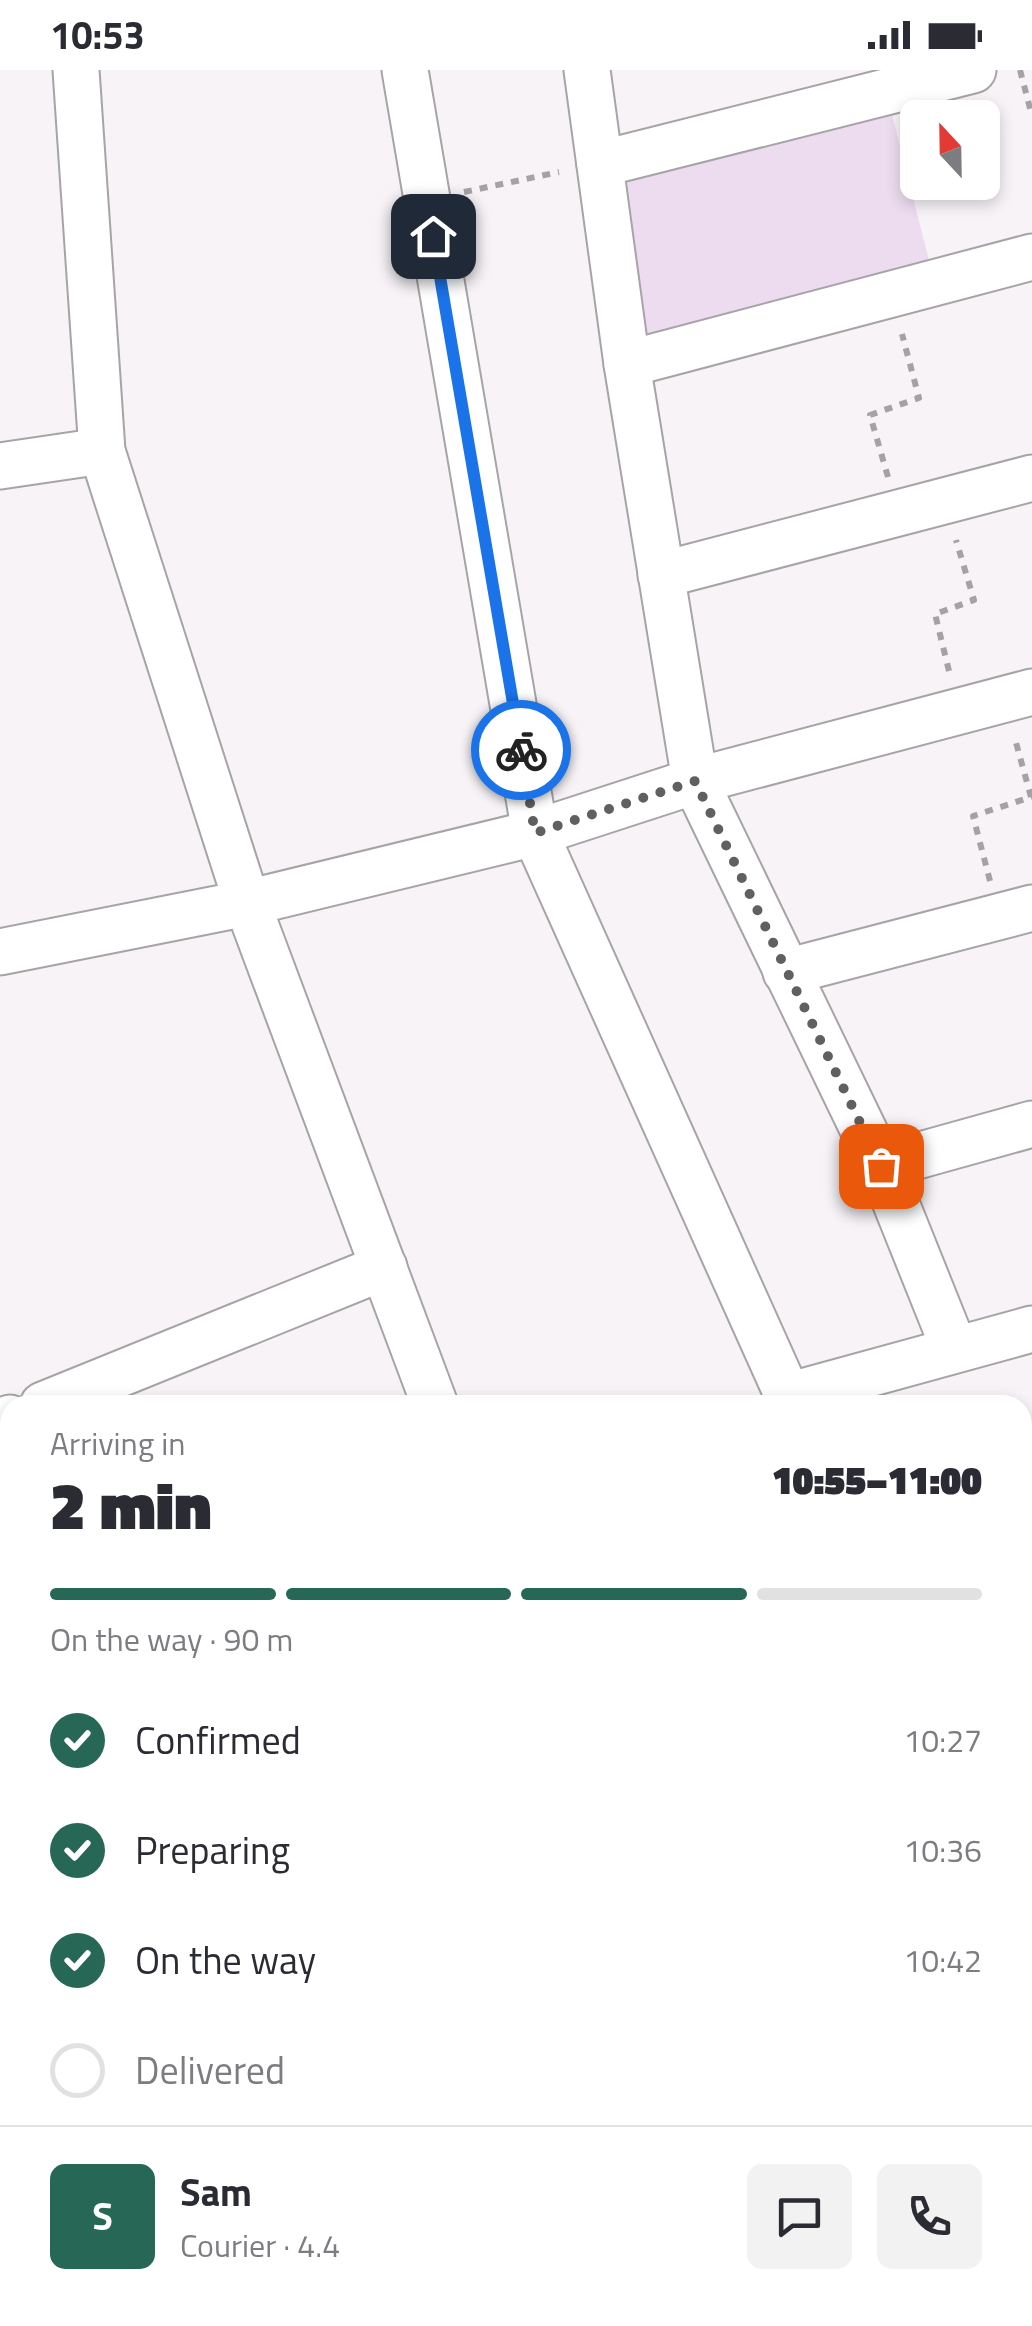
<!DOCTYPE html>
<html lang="en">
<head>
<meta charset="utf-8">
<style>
  body { margin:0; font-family:"Titillium Web",sans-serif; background:#f2f2f3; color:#2b2b33; height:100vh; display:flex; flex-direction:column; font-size:38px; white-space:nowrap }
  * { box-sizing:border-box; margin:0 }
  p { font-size:32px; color:#7c7c81 }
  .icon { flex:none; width:55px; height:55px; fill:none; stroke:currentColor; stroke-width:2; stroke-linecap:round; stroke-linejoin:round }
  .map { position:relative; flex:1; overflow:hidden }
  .drawer { position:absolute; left:0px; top:1325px; width:1032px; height:932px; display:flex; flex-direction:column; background:#fff; border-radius:30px 30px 0 0; box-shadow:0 5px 15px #0003 }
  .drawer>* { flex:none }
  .needle { width:65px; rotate:338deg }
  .buttons { position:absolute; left:900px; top:30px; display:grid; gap:20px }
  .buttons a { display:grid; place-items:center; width:100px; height:100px; border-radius:15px; background:#fff; box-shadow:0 5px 15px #0003; font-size:50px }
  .pin { position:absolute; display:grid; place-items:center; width:85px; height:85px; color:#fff; margin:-42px; border-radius:20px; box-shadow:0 5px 15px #0006 }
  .courier { position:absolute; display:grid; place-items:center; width:100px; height:100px; margin:-50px; border:8px solid #1a73e8; border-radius:50%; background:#fff; color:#222; box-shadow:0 2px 12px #0007 }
  .headline em { font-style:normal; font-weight:800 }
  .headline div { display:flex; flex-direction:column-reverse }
  .headline { display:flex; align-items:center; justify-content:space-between; height:170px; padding:0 50px }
  h1 { font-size:65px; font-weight:800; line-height:75px }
  .bar { display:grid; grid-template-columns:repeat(4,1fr); gap:15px 10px; align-content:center; height:120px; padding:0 50px }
  .bar i { height:12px; border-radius:8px; background:#e1e1e2 }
  .bar .current { background:#276755 }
  .bar p { grid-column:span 4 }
  .line { display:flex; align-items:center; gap:25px; padding:0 50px; border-top:2px solid #e1e1e2 }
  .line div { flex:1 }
  .round { display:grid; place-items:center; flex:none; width:105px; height:105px; border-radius:15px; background:#f2f2f3 }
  ol { padding:0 50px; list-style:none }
  li { display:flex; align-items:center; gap:30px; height:110px }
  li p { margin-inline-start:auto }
  li .icon { padding:10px; border-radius:50%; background:#276755; color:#fff; stroke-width:4 }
  li:last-child { color:#7c7c81 }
  li i { width:55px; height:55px; border:5px solid #e1e1e2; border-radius:50% }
  .status { display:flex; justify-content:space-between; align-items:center; height:70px; padding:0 50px; background:#fff; direction:ltr }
  .status svg { height:28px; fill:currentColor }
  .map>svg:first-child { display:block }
  .green { fill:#eddcf0 }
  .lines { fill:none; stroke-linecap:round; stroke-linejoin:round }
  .service-casing { stroke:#a7a4a8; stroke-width:26 }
  .minor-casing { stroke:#a7a4a8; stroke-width:49 }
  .primary-casing { stroke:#a7a4a8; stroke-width:59 }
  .path { stroke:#a5a2a5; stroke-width:6; stroke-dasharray:8 8; stroke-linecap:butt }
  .service { stroke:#fff; stroke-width:22 }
  .minor { stroke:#fff; stroke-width:45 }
  .primary { stroke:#fff; stroke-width:55 }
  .done { stroke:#615f61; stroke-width:10; stroke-dasharray:0 18 }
  .route { stroke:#1a73e8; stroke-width:12 }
</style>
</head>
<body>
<div class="status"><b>10:53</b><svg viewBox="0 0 49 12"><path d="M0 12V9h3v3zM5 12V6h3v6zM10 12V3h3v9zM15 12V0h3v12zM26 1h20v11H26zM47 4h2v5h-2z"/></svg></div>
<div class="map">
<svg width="1032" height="2256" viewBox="0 0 1032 2256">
  <rect width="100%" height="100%" fill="#f7f3f7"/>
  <path class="green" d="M889 33 933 206 660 274 632 253 614 119 630 99Z"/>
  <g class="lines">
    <defs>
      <path id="service" d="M368 2248 370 2256"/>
      <g id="minor">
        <path d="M76 0 102 381 247 833 435 1335"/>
        <path d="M405 0 535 763 792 1335"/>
        <path d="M587 0 627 294 695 711 881 1096 954 1278"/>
        <path d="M600 94 973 0"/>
        <path d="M627 294 1032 187"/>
        <path d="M0 396 102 381"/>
        <path d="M661 505 1032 408"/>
        <path d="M0 882 247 833 535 763 695 711 1032 622"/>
        <path d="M786 902 1032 838"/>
        <path d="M881 1096 1032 1054"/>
        <path d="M788 1326 1032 1259"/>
        <path d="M43 1335 384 1197"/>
        <path d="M0 1352 10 1348"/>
        <path d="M1022 1519 1032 1520"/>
        <path d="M0 2172 10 2232"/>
        <path d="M763 2256 764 2248"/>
      </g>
      <g id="primary">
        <path d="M0 1759 10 1756"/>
        <path d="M1022 1781 1032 1784"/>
      </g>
    </defs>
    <use href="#service" class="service-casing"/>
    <use href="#minor" class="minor-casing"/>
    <use href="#primary" class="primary-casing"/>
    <g class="path">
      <path d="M1020 0 1032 46"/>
      <path d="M464 122 559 102"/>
      <path d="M888 407 870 345 919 328 902 264"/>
      <path d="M949 601 935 544 974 530 956 470"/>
      <path d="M990 811 973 746 1031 727 1015 669"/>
    </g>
    <use href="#service" class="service"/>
    <use href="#minor" class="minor"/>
    <use href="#primary" class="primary"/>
  </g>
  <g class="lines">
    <path class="done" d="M521 680 535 763 695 711 881 1096"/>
    <path class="route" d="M433 166 521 680"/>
  </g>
</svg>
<div class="buttons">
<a><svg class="needle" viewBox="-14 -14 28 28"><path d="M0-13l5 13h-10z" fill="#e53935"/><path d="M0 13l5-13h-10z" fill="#7c7c81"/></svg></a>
</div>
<div class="pin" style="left:881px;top:1096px;background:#ea580c"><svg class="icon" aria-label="bag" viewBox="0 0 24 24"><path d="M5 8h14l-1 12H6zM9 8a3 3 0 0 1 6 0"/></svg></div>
<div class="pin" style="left:433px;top:166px;background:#1f2937"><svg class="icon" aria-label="home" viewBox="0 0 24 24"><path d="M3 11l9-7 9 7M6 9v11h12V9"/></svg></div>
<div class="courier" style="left:521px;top:680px"><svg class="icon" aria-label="bike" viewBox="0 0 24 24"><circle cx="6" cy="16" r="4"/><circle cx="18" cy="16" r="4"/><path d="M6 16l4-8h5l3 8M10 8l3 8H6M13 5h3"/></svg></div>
<section class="drawer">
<div class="headline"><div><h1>2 min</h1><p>Arriving in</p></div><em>10:55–11:00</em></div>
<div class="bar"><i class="current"></i><i class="current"></i><i class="current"></i><i></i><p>On the way · 90 m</p></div>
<ol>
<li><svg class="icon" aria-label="check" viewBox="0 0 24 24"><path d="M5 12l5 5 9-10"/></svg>Confirmed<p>10:27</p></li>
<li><svg class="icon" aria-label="check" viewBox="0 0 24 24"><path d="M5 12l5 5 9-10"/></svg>Preparing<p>10:36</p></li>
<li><svg class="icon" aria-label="check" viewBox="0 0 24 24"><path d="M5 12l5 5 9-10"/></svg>On the way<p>10:42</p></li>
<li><i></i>Delivered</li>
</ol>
<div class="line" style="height:180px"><b class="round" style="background:#276755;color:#fff">S</b><div><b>Sam</b><p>Courier · 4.4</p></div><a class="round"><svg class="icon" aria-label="chat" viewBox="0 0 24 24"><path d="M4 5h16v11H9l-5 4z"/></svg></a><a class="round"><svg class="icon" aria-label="phone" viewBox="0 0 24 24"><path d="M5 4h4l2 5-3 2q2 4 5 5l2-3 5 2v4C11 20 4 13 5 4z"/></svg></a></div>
</section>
</div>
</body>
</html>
